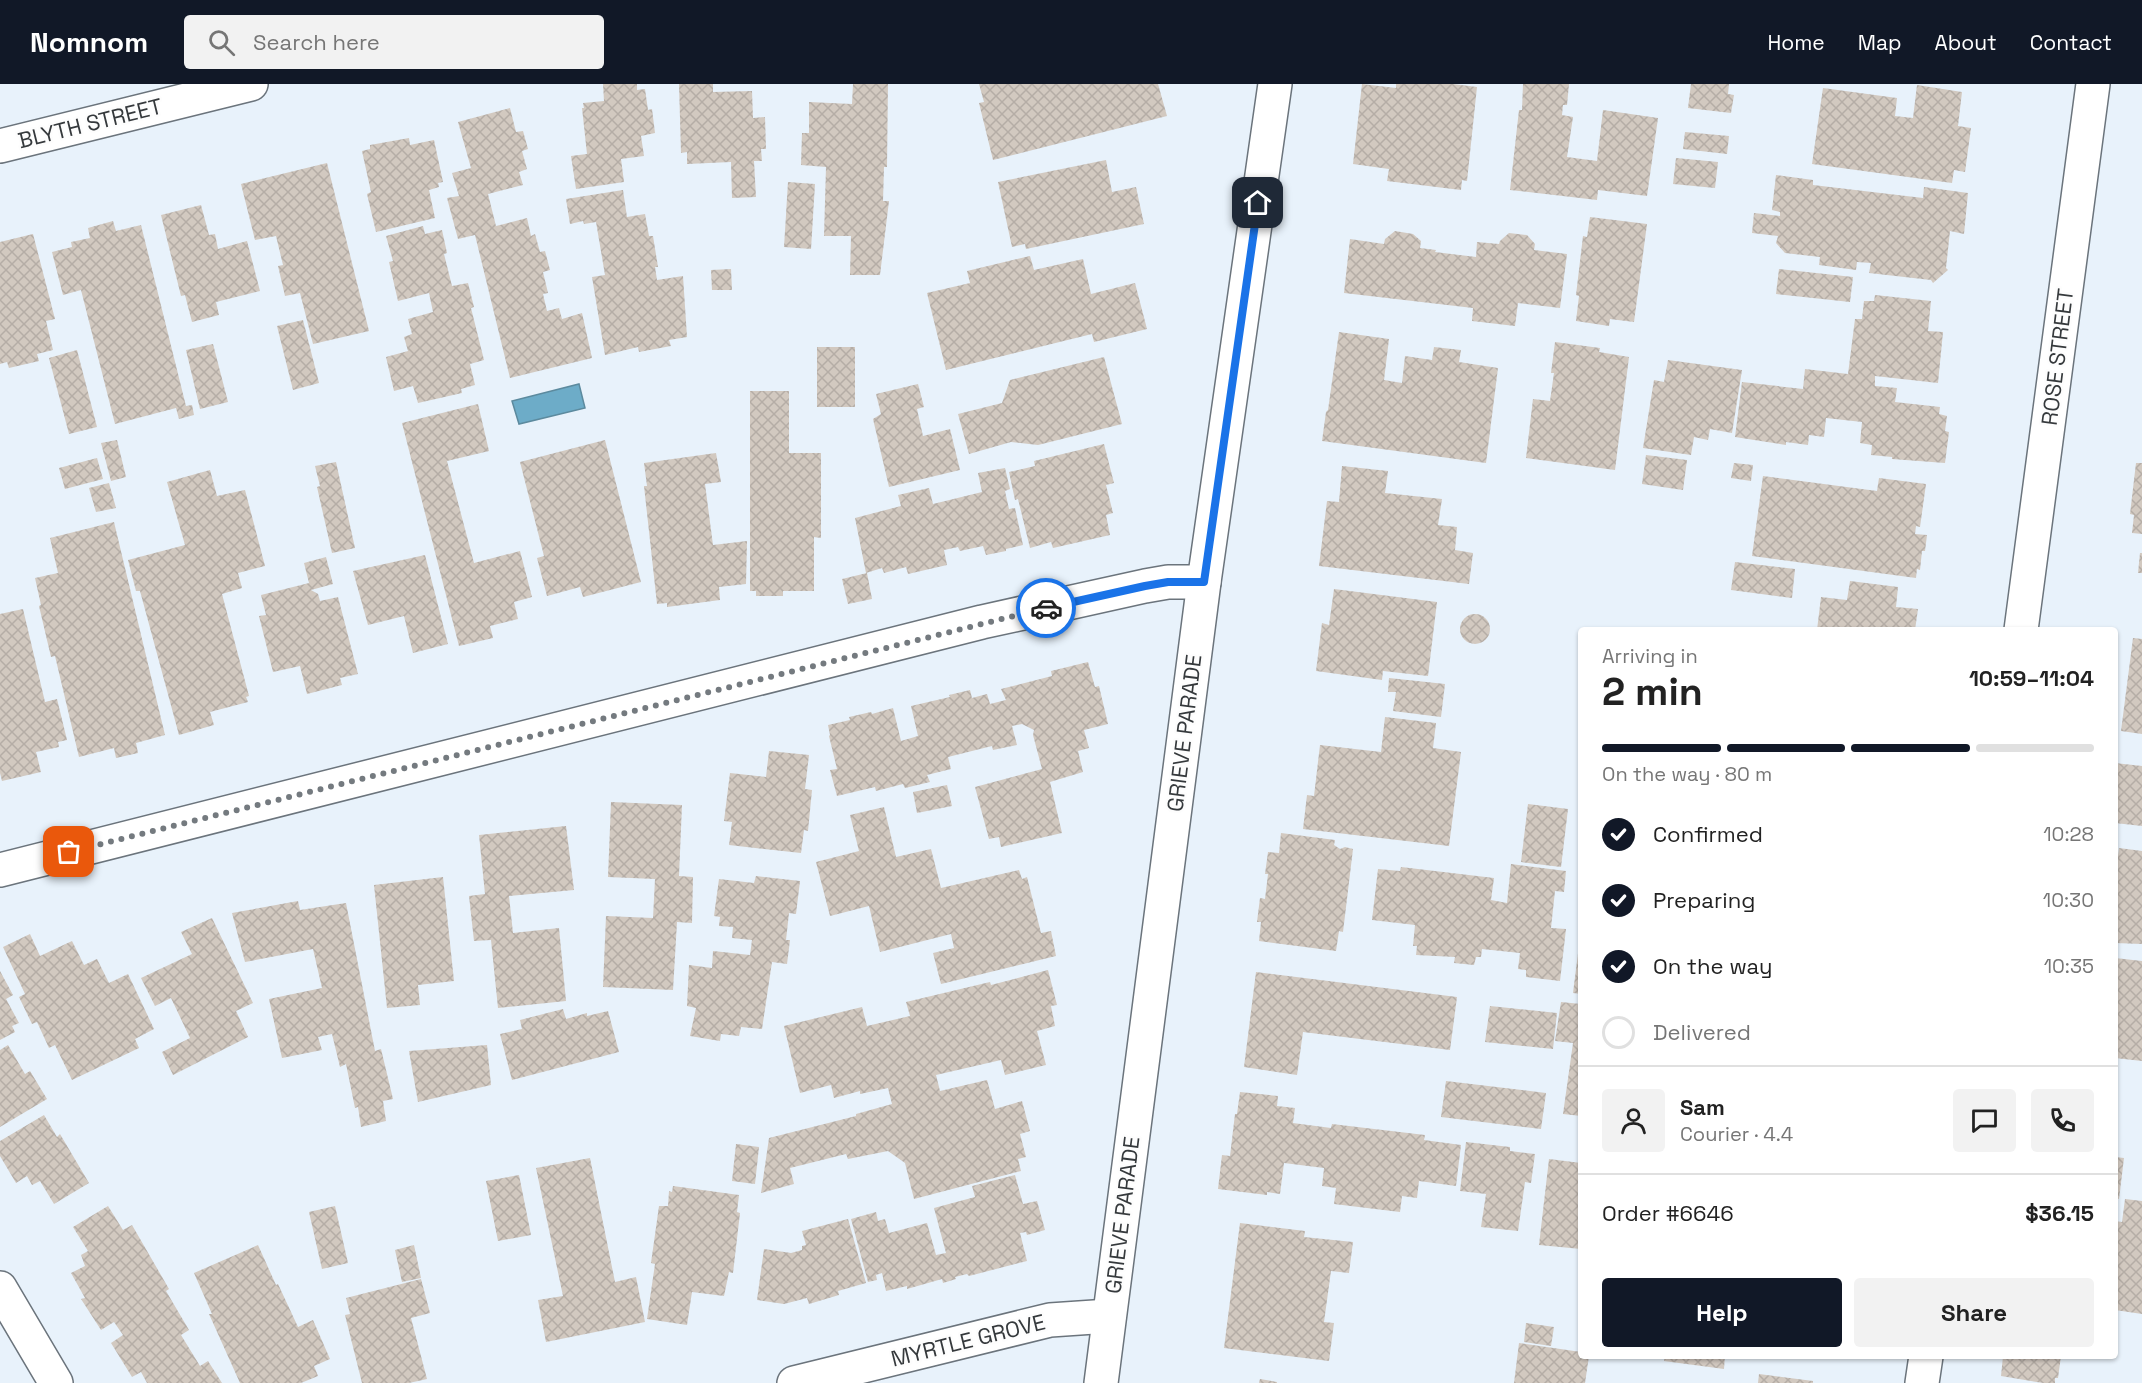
<!DOCTYPE html>
<html lang="en">
<head>
<meta charset="utf-8">
<style>
  body { margin:0; font-family:"Space Grotesk",sans-serif; background:#f2f2f2; color:#222; height:100vh; display:flex; flex-direction:column; font-size:22px; white-space:nowrap }
  * { box-sizing:border-box; margin:0 }
  p { font-size:20px; color:#767676 }
  .icon { flex:none; width:33px; height:33px; fill:none; stroke:currentColor; stroke-width:2; stroke-linecap:round; stroke-linejoin:round }
  .map { position:relative; flex:1; overflow:hidden }
  .panel { position:absolute; left:1578px; top:543px; width:540px; height:732px; display:flex; flex-direction:column; background:#fff; border-radius:6px; box-shadow:0 2px 4px #0004 }
  .panel>* { flex:none }
  .pin { position:absolute; display:grid; place-items:center; width:51px; height:51px; color:#fff; margin:-26px; border-radius:12px; box-shadow:0 3px 9px #0006 }
  .courier { position:absolute; display:grid; place-items:center; width:60px; height:60px; margin:-30px; border:4px solid #1a73e8; border-radius:50%; background:#fff; color:#222; box-shadow:0 2px 8px #0007 }
  .summary em { font-style:normal; font-weight:800 }
  .summary div { display:flex; flex-direction:column-reverse }
  .summary { display:flex; align-items:center; justify-content:space-between; height:102px; padding:0 24px }
  h1 { font-size:39px; font-weight:800; line-height:45px }
  .bar { display:grid; grid-template-columns:repeat(4,1fr); gap:9px 6px; align-content:center; height:72px; padding:0 24px }
  .bar i { height:8px; border-radius:4px; background:#e0e0e0 }
  .bar .current { background:#111827 }
  .bar p { grid-column:span 4 }
  .line { display:flex; align-items:center; gap:15px; padding:0 24px; border-top:2px solid #e0e0e0 }
  .line div { flex:1 }
  .round { display:grid; place-items:center; flex:none; width:63px; height:63px; border-radius:6px; background:#f2f2f2 }
  ol { padding:0 24px; list-style:none }
  li { display:flex; align-items:center; gap:18px; height:66px }
  li p { margin-inline-start:auto }
  li .icon { padding:6px; border-radius:50%; background:#111827; color:#fff; stroke-width:4 }
  li:last-child { color:#767676 }
  li i { width:33px; height:33px; border:3px solid #e0e0e0; border-radius:50% }
  .button { display:flex; gap:12px; margin-top:auto; padding:12px 24px }
  .button a { flex:1; height:69px; border-radius:6px; background:#111827; color:#fff; font-size:24px; font-weight:800; line-height:69px; text-align:center }
  .button a+a { background:#f2f2f2; color:#222 }
  header { display:flex; align-items:center; gap:36px; box-sizing:border-box; height:84px; padding:0 30px; background:#111827; color:#fff }
  header strong { font-size:28px }
  nav { display:flex; gap:33px; margin-inline-start:auto; font-size:21px }
  .search { width:420px; height:54px; background:#f2f2f2; display:flex; align-items:center; gap:15px; box-sizing:border-box; padding:0 21px; border-radius:6px; color:#767676; font-size:22px }
  .map>svg:first-child { display:block }
  .water { fill:#6dacc8; stroke:#5c8a9e; stroke-width:1.5 }
  .building { fill:url(#building-cross-hatch) }
  .lines { fill:none; stroke-linecap:round; stroke-linejoin:round }
  .minor-casing { stroke:#6b747c; stroke-width:36 }
  .minor { stroke:#fff; stroke-width:33 }
  .done { stroke:#747a7f; stroke-width:6; stroke-dasharray:0 10.8 }
  .route { stroke:#1a73e8; stroke-width:8 }
  .labels { text-anchor:middle; dominant-baseline:central; stroke-width:5; stroke-linejoin:round; paint-order:stroke }
  .street-label { font-size:22px; fill:#35393c; stroke:#fdfdfd }
</style>
</head>
<body>
<header>
<strong>Nomnom</strong>
<div class="search"><svg class="icon" aria-label="search" viewBox="0 0 24 24"><circle cx="10" cy="10" r="6"/><path d="M15 15l6 6"/></svg>Search here</div>
<nav><a>Home</a><a>Map</a><a>About</a><a>Contact</a></nav>
</header>
<div class="map">
<svg width="2142" height="1299" viewBox="0 0 2142 1299">
  <defs>
    <pattern id="building-cross-hatch" width="8" height="8" patternUnits="userSpaceOnUse" patternTransform="scale(1.5)"><rect width="8" height="8" fill="#d2c9c0"/><path d="M0 0l8 8M0 8l8-8" fill="none" stroke="#b5ada6"/></pattern>
  </defs>
  <rect width="100%" height="100%" fill="#e8f2fb"/>
  <path class="water" d="M579 300 585 324 519 340 512 317Z"/>
  <g class="building">
    <path d="M603 0H637V6L645 5 648 26 652 25 655 49 641 52 644 72 621 75 624 98 576 105 571 72 587 70 582 24H584L583 19 604 17Z"/>
    <path d="M679 0H713V8L752 7 753 34 765 33 766 65H761L762 77H754L756 113 732 114 731 78 687 80V68L681 69Z"/>
    <path d="M853 0H888L887 83H884L883 117H889L880 191H850L851 152H824L826 83 801 81 802 49H809V18L852 20Z"/>
    <path d="M979 0H1158L1167 32 993 76 979 19 984 18Z"/>
    <path d="M1362 0 1396 4V0H1453L1477 3 1467 97 1462 96 1461 106 1387 97 1389 85 1353 80Z"/>
    <path d="M1523 0H1569L1567 21H1563L1562 31 1573 33 1567 73 1597 77 1603 26 1658 34 1647 112 1598 106 1597 116 1510 106 1519 26H1522Z"/>
    <path d="M1691 0H1729L1728 10 1734 11 1731 29 1688 24Z"/>
    <path d="M1917 1 1962 8 1958 42 1971 44 1965 88 1954 86 1952 99 1812 80 1823 4 1897 14 1895 32 1913 34Z"/>
    <path d="M510 24 516 48 523 47 528 65 522 67 527 85 519 88 523 101 488 110 496 142 527 134 531 152 535 150 540 168 545 167 550 186 543 188 548 209 543 210 547 227 559 224 562 235 582 229 592 274 510 294 475 151 458 155 447 114 459 112 452 89 471 84 458 38Z"/>
    <path d="M1685 48 1729 52 1727 70 1683 65Z"/>
    <path d="M409 54 410 61 434 56 443 98 438 99 439 103 429 106 435 134 376 148 367 110 371 108 362 67 370 65V61Z"/>
    <path d="M1676 74 1718 78 1715 104 1673 100Z"/>
    <path d="M1106 76 1112 108 1136 103 1144 140 1026 165 1025 160 1012 163 998 98Z"/>
    <path d="M327 79 369 247 313 260 300 209 285 212 278 182 283 181 276 152 255 156 241 100Z"/>
    <path d="M1776 91 1813 96V101L1923 114 1924 103 1968 109 1964 150 1950 147 1946 184 1948 186 1933 199 1931 196 1869 189 1871 179 1857 178 1856 186 1819 181 1820 173 1785 169 1776 159 1778 152 1752 149 1754 129 1780 132V128L1772 126Z"/>
    <path d="M788 98 815 100 811 165 784 163Z"/>
    <path d="M623 106 627 133 645 130 649 152H653L658 183H655L657 196 683 192 687 253 669 256 671 262 639 268 638 263 605 271 592 193 605 191 596 138 584 140 583 137 570 140 566 115Z"/>
    <path d="M201 121 209 151 215 150 218 165 247 157 260 207 216 218 219 231 192 238 185 211 181 212 161 131Z"/>
    <path d="M1590 133 1647 140 1634 238 1610 235 1609 242 1576 237 1579 212 1576 211 1583 152 1587 153Z"/>
    <path d="M113 137 116 147 141 141 186 322 192 321 194 331 179 335 176 324 115 340 81 206 63 211 52 168 72 163 71 158 90 154 88 144Z"/>
    <path d="M423 142 425 150 442 146 447 169 444 170 452 202 468 199 474 223 471 224 484 276 470 280 475 301 461 305 462 309 418 319 413 302 394 307 386 273 408 267 404 253 412 250 408 235 433 228 429 209 398 217 389 178 393 177 386 152Z"/>
    <path d="M1395 147 1413 150 1421 157 1420 164 1436 166 1435 168 1476 173 1477 158 1499 160 1500 157 1509 149 1527 151 1535 160 1534 166 1567 170 1560 224 1518 219 1515 242 1472 237 1473 224 1344 209 1350 155 1384 160 1385 155Z"/>
    <path d="M33 150 55 235 46 237 53 266 37 270 39 277 9 284 7 278 0 280V158Z"/>
    <path d="M1030 172 1034 186 1083 175 1091 210 1135 199 1147 245 1094 258 1092 250 946 286 927 209 970 199 967 187Z"/>
    <path d="M731 185 732 206H712L711 186Z"/>
    <path d="M1779 185 1853 193 1850 218 1776 210Z"/>
    <path d="M1875 211 1931 217 1928 247 1943 248 1938 299 1875 292V302L1897 304 1895 318 1940 323 1939 330 1947 332 1945 347 1949 348 1945 379 1892 375V373L1871 371 1872 361 1860 359 1862 338 1826 334 1824 353 1809 351 1808 361 1786 358V361L1735 353 1742 298 1803 305 1805 285 1848 290 1855 235H1862L1864 217H1874Z"/>
    <path d="M303 236 319 299 293 306 277 242Z"/>
    <path d="M1339 248 1389 255 1384 296 1402 299 1405 272 1432 276 1434 263 1461 266 1459 278 1498 284 1486 379 1322 357 1326 328 1328 326Z"/>
    <path d="M1555 258 1600 264 1599 268 1629 273 1615 386 1526 374 1533 315 1550 317 1554 289H1551Z"/>
    <path d="M213 260 228 318 200 325 186 266Z"/>
    <rect x="817" y="263" width="38" height="60"/>
    <path d="M77 266 97 343 69 350 49 274Z"/>
    <path d="M1104 273 1122 340 1038 361 1011 358 969 370 958 330 1002 319 1010 296Z"/>
    <path d="M1668 276 1742 286 1732 349 1710 345 1708 356 1694 353 1691 371 1643 364 1654 296 1664 298Z"/>
    <path d="M918 300 924 323 917 325 923 352 950 345 960 386 889 403 873 335 881 330 876 310Z"/>
    <path d="M750 307H789V369H821V454L814 453V507H783V512H756V507H750Z"/>
    <path d="M478 320 489 367 447 377 474 479 520 467 532 513 514 518 518 535 490 542 493 554 459 562 402 339Z"/>
    <path d="M117 356 126 393 111 397 101 359Z"/>
    <path d="M605 356 641 498 583 513 580 503 547 512 537 474 544 472 520 378Z"/>
    <path d="M1104 360 1114 399 1106 401 1113 429 1106 431 1110 451 1053 464 1051 458 1030 464 1018 415 1015 416 1009 388 1035 382 1034 377Z"/>
    <path d="M716 369 721 398 705 400 713 461 747 457 746 500 719 503 720 516 667 523V519L657 520 644 402H647L644 379Z"/>
    <path d="M1646 371 1687 376 1683 406 1642 400Z"/>
    <path d="M97 374 103 395 65 405 59 384Z"/>
    <path d="M336 378 355 464 332 469 317 403 320 402 315 382Z"/>
    <path d="M1734 379 1753 381 1751 397 1731 394Z"/>
    <path d="M2136 379H2142V450L2132 449 2134 431 2130 430Z"/>
    <path d="M1342 382 1388 387 1385 409 1442 415 1438 441 1457 443 1455 466 1473 469 1469 500 1319 482 1327 417 1339 418Z"/>
    <path d="M1005 384 1010 405 1005 407 1009 425 1015 424 1023 461 1006 465V467L986 471 983 462 960 467 958 463 944 466 947 481 908 490 906 483 884 489 882 484 866 489 855 434 901 422 898 411 929 404 933 420 982 408 978 389Z"/>
    <path d="M210 386 217 412 245 406 265 482 238 489 242 504 222 510 249 612 246 613 248 618 210 628 214 641 179 651 140 507H136L128 476 185 461 167 398Z"/>
    <path d="M1763 392 1877 407 1879 394 1926 400 1920 443 1916 442 1915 450 1927 451 1925 467H1922L1920 486 1917 485 1916 494 1752 472Z"/>
    <path d="M109 399 116 424 96 428 89 404Z"/>
    <path d="M114 438 165 651 136 659 138 669 116 674 114 664 79 673 55 572 51 573 39 522 41 521 35 494 58 489 50 454Z"/>
    <path d="M2140 469H2142V489H2138Z"/>
    <path d="M425 471 448 560 413 569 404 532 368 541 353 487Z"/>
    <path d="M326 473 333 500 311 506 318 510 320 517 338 513 358 590 340 594 342 601 307 610 300 582 273 588 259 532 266 531 261 511 309 499 304 479Z"/>
    <path d="M1735 478 1795 485 1792 514 1731 506Z"/>
    <path d="M867 489 872 515 848 520 842 495Z"/>
    <path d="M1850 497 1898 503 1896 523 1918 525 1915 546H1817L1821 513 1847 516Z"/>
    <path d="M1334 505 1437 518 1428 592 1383 587 1382 596 1316 587 1322 539 1329 541Z"/>
    <path d="M23 525 45 618 57 615 67 656 58 658 59 663 36 668 41 688 2 697 0 689V530Z"/>
    <circle cx="1475" cy="545" r="15"/>
    <path d="M2133 554 2142 555V650L2121 647Z"/>
    <path d="M1088 578 1095 603 1099 602 1108 640 1084 646 1089 664 1078 667 1083 688 1050 698 1062 749 1001 763 999 753 989 755 975 703 1042 685 1033 651 1034 646 1022 640 1012 642 1017 661 993 666 992 662 948 673 951 685 927 691 930 698 905 704 903 700 876 707 875 703 837 712 830 686 837 685 829 652 830 651 828 641 850 636 849 633 871 628 872 630 893 624 901 657 918 652 911 622 950 613 949 611 970 606 972 614 987 610 990 620 1006 616 1001 605 1052 592 1051 587Z"/>
    <path d="M1389 594 1445 600 1441 633 1393 627 1396 608H1388Z"/>
    <path d="M1385 633 1436 639 1433 664 1461 668 1449 762 1303 745 1307 711 1314 712 1320 661 1381 668Z"/>
    <path d="M769 667 809 671 805 705 812 706 808 747 804 746 801 769 729 761 732 738 724 737 730 689 766 693Z"/>
    <path d="M2115 679 2142 682V742L2115 739Z"/>
    <path d="M947 701 952 722 917 729 913 708Z"/>
    <path d="M611 718 682 721 679 792 693 793 692 839 677 838 673 906 603 903 606 832 653 834 655 795 608 793Z"/>
    <path d="M1528 720 1568 725 1561 783 1521 778Z"/>
    <path d="M884 723 896 773 931 765 941 804 1019 786 1022 795 1027 793 1041 849 1051 847 1056 872 941 900 933 869 954 864 951 850 880 868 869 822 830 832 816 778 859 767 850 731Z"/>
    <path d="M566 742 574 806 509 812 513 849 559 844 566 917 498 924 491 856 474 857 469 812 485 810 479 751Z"/>
    <path d="M1281 749 1335 756 1334 761 1340 765 1345 763 1353 765 1343 848 1339 847 1336 867 1259 857 1261 838H1257L1260 814 1265 815 1268 790H1265L1268 768 1279 769Z"/>
    <path d="M2119 764 2142 767V860L2115 859V814L2117 806 2115 805V795Z"/>
    <path d="M1511 780 1566 787 1564 808 1555 807 1551 844 1566 845 1560 897 1526 893V886L1518 885 1520 869 1482 865 1481 873H1476L1474 881 1454 879 1455 873 1416 871 1417 862H1413L1415 841 1372 836 1378 785 1400 787 1401 783 1494 794 1491 816 1507 819Z"/>
    <path d="M756 792 800 797 796 830 789 829 786 856H790L787 880 772 878 762 945 741 943 739 952 721 950 720 957 690 952 696 924 687 922 689 881 712 884 713 867 750 871 752 856 732 854 733 843 719 842 720 833 714 832 719 795 754 799Z"/>
    <path d="M443 793 454 897 418 901 420 921 387 924 374 801Z"/>
    <path d="M298 817 300 826 346 819 375 967 381 965 393 1015 383 1017 386 1037 361 1043 358 1023 355 1024 346 980 340 983 332 950 318 953 322 966 282 974 269 915 322 904 313 865 245 878 232 829Z"/>
    <path d="M212 834 253 919 236 927 248 953 173 991 162 968 190 954 171 914 155 922 141 894 192 870 181 848Z"/>
    <path d="M30 850 40 872 72 857 84 881 97 875 109 899 128 890 154 945 135 955 139 964 72 996 55 961 49 964 37 938 32 940 19 913 25 910 3 863Z"/>
    <path d="M1580 854H1581V910L1573 909Z"/>
    <path d="M2115 874 2142 877V977L2115 974Z"/>
    <path d="M1048 886 1057 921 1051 922 1055 942 1037 947 1046 981 1005 991 1001 976 936 991 940 1007 987 996 995 1025 1022 1017 1030 1047 1020 1050 1026 1073 1018 1075 1021 1087 914 1115 905 1079 888 1067 848 1075 846 1070 790 1084 794 1100 761 1109 769 1054 856 1032V1030L892 1020 888 1004 860 1010V1007L834 1014 831 1001 800 1009 784 942 862 923 867 942 910 932 906 918 990 898 991 901Z"/>
    <path d="M0 887 13 911 6 915 19 939 12 942 15 948 0 956Z"/>
    <path d="M1256 888 1457 913 1450 966 1303 948 1297 991 1244 983Z"/>
    <path d="M1561 918 1581 920V1032L1563 1030 1573 959 1555 957Z"/>
    <path d="M1490 922 1557 929 1553 965 1485 958Z"/>
    <path d="M563 925 566 935 587 929V932L608 927 619 968 512 996 500 950 522 945 520 936Z"/>
    <path d="M8 961 25 990 30 987 47 1015 0 1043V966Z"/>
    <path d="M487 961 491 1001 418 1018 409 967Z"/>
    <path d="M1446 997 1546 1009 1541 1045 1441 1033Z"/>
    <path d="M1240 1008 1278 1012 1277 1022 1295 1024 1293 1039 1331 1044 1332 1040 1425 1051 1424 1056 1461 1061 1456 1102 1419 1097 1417 1114 1402 1112 1400 1128 1334 1120 1336 1104 1322 1102 1324 1084 1284 1079 1280 1110 1267 1108V1111L1218 1105 1222 1071 1230 1072 1235 1030H1237Z"/>
    <path d="M44 1031 57 1053 60 1050 89 1099 54 1120 40 1097 32 1101 27 1092 16 1099 0 1072V1057Z"/>
    <path d="M1466 1058 1510 1063V1067L1535 1070 1531 1099 1525 1098 1518 1147 1481 1143 1486 1110 1460 1107Z"/>
    <path d="M736 1060 759 1063 755 1100 732 1097Z"/>
    <path d="M2115 1073 2124 1074 2119 1115 2115 1114Z"/>
    <path d="M590 1074 615 1198 636 1193 645 1238 546 1258 538 1216 563 1212 536 1084Z"/>
    <path d="M1549 1075 1581 1079V1165L1539 1161Z"/>
    <path d="M519 1091 531 1151 498 1157 486 1097Z"/>
    <path d="M1015 1091 1023 1120 1037 1117 1045 1146 1027 1151 1026 1148 1020 1149 1027 1177 969 1192 967 1190 955 1193 956 1195 943 1199 942 1195 907 1205V1202L886 1207 882 1189 876 1191 877 1196 868 1198 851 1135 876 1128 878 1137 885 1135 889 1149 927 1139 936 1171 946 1169 934 1124 975 1113 972 1102Z"/>
    <path d="M673 1102 739 1111 737 1128 740 1129 733 1189 729 1188 724 1212 692 1208 687 1241 647 1235 655 1180 651 1179 659 1122H668L669 1107 672 1108Z"/>
    <path d="M2125 1115 2142 1117V1230L2115 1226V1137L2122 1138Z"/>
    <path d="M108 1122 123 1146 132 1141 169 1205 166 1207 189 1246 181 1251 200 1282 208 1277 222 1299H147L141 1288 132 1293 111 1259 123 1251 114 1238 101 1246 81 1215 85 1214 71 1189 85 1182 81 1171 88 1167 73 1143Z"/>
    <path d="M335 1122 348 1179 322 1185 309 1128Z"/>
    <path d="M848 1135 866 1199 838 1207 839 1211 809 1220 807 1214 784 1220 757 1216 764 1165 791 1169 802 1166V1162L806 1161 802 1147Z"/>
    <path d="M1240 1139 1305 1147 1304 1153 1353 1158 1349 1189 1331 1187 1324 1238 1334 1239 1329 1277 1224 1264Z"/>
    <path d="M258 1161 276 1201 278 1200 298 1243 313 1236 330 1275 314 1282 318 1292 301 1299H240L209 1230H212L194 1189Z"/>
    <path d="M414 1161 421 1194 402 1198 395 1166Z"/>
    <path d="M421 1195 430 1229 411 1234 427 1295 409 1299H362L345 1231 350 1230 346 1214Z"/>
    <path d="M1526 1239 1554 1243 1551 1262 1524 1258Z"/>
    <path d="M1519 1259 1581 1268V1272H1589L1585 1299H1514Z"/>
    <path d="M1665 1272H1725L1724 1285 1664 1277Z"/>
    <path d="M2003 1272H2061L2058 1294H2055V1299H2043L2001 1292Z"/>
    <path d="M1759 1290 1813 1297V1299H1758Z"/>
    <path d="M1260 1295 1277 1298V1299H1259Z"/>
  </g>
  <g class="lines">
    <defs>
      <g id="minor">
        <path d="M0 62 251 0"/>
        <path d="M2021 546 2093 0"/>
        <path d="M0 786 982 538 1145 502 1168 498H1204"/>
        <path d="M0 1204 56 1299"/>
        <path d="M794 1299 1050 1236 1109 1232"/>
        <path d="M1101 1299 1204 498 1275 0"/>
        <path d="M1922 1299 1926 1272"/>
      </g>
    </defs>
    <use href="#minor" class="minor-casing"/>
    <use href="#minor" class="minor"/>
  </g>
  <g class="lines">
    <path class="done" d="M69 768 1046 524"/>
    <path class="route" d="M1046 524 1145 502 1168 498H1204L1258 119"/>
  </g>
  <g class="labels">
    <g class="street-label">
      <text transform="translate(90 39) rotate(-14)">BLYTH STREET</text>
      <text transform="translate(2057 273) rotate(-83)">ROSE STREET</text>
      <text transform="translate(1184 649) rotate(-83)">GRIEVE PARADE</text>
      <text transform="translate(1122 1131) rotate(-83)">GRIEVE PARADE</text>
      <text transform="translate(968 1256) rotate(-14)">MYRTLE GROVE</text>
    </g>
  </g>
</svg>
<div class="pin" style="left:69px;top:768px;background:#ea580c"><svg class="icon" aria-label="bag" viewBox="0 0 24 24"><path d="M5 8h14l-1 12H6zM9 8a3 3 0 0 1 6 0"/></svg></div>
<div class="pin" style="left:1258px;top:119px;background:#1f2937"><svg class="icon" aria-label="home" viewBox="0 0 24 24"><path d="M3 11l9-7 9 7M6 9v11h12V9"/></svg></div>
<div class="courier" style="left:1046px;top:524px"><svg class="icon" aria-label="car" viewBox="0 0 24 24"><path d="M5 17H2v-5l4-1 3-4h7l3 4 3 1v5h-3M9 17h6M6 11h13"/><circle cx="7" cy="17" r="2"/><circle cx="17" cy="17" r="2"/></svg></div>
<section class="panel">
<div class="summary"><div><h1>2 min</h1><p>Arriving in</p></div><em>10:59–11:04</em></div>
<div class="bar"><i class="current"></i><i class="current"></i><i class="current"></i><i></i><p>On the way · 80 m</p></div>
<ol>
<li><svg class="icon" aria-label="check" viewBox="0 0 24 24"><path d="M5 12l5 5 9-10"/></svg>Confirmed<p>10:28</p></li>
<li><svg class="icon" aria-label="check" viewBox="0 0 24 24"><path d="M5 12l5 5 9-10"/></svg>Preparing<p>10:30</p></li>
<li><svg class="icon" aria-label="check" viewBox="0 0 24 24"><path d="M5 12l5 5 9-10"/></svg>On the way<p>10:35</p></li>
<li><i></i>Delivered</li>
</ol>
<div class="line" style="height:108px"><a class="round"><svg class="icon" aria-label="person" viewBox="0 0 24 24"><circle cx="12" cy="8" r="4"/><path d="M4 21q1-7 8-7t8 7"/></svg></a><div><b>Sam</b><p>Courier · 4.4</p></div><a class="round"><svg class="icon" aria-label="chat" viewBox="0 0 24 24"><path d="M4 5h16v11H9l-5 4z"/></svg></a><a class="round"><svg class="icon" aria-label="phone" viewBox="0 0 24 24"><path d="M5 4h4l2 5-3 2q2 4 5 5l2-3 5 2v4C11 20 4 13 5 4z"/></svg></a></div>
<div class="line" style="height:78px"><div>Order #6646</div><b>$36.15</b></div>
<div class="button"><a>Help</a><a>Share</a></div>
</section>
</div>
</body>
</html>
